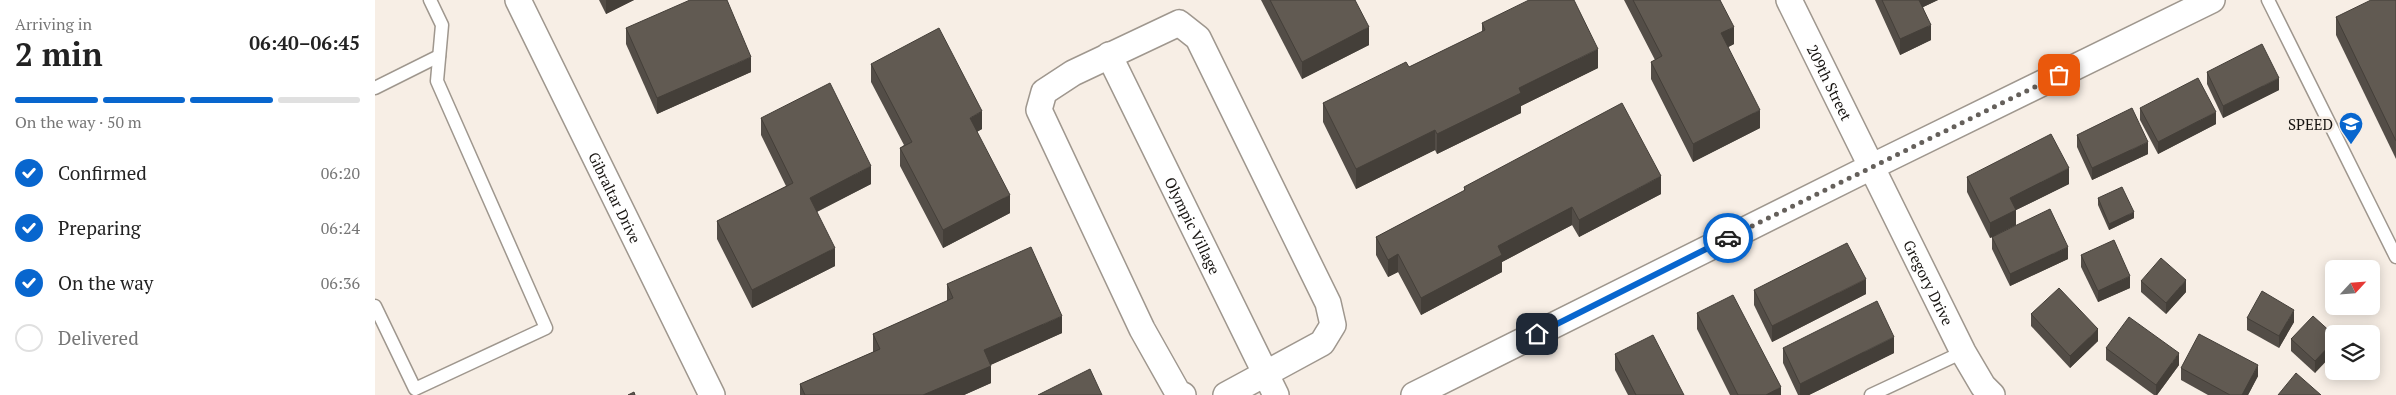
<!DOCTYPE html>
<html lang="en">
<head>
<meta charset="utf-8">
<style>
  body { margin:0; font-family:"PT Serif",serif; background:#f6f6f6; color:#222; height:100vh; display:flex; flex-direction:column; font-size:19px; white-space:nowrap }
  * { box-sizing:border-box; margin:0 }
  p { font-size:16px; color:#767676 }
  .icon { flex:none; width:28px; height:28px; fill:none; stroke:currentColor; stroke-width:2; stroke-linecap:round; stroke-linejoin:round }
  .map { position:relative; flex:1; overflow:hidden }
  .side { display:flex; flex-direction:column; background:#fff; width:375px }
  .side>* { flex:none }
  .needle { width:32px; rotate:64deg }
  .buttons { position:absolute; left:1950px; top:260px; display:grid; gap:10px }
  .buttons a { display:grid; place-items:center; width:55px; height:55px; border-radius:8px; background:#fff; box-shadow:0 2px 12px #0003; font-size:25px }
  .pin { position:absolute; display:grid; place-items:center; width:42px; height:42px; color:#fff; margin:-21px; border-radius:10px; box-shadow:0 2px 8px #0006 }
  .courier { position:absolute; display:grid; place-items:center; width:50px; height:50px; margin:-25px; border:4px solid #0866ce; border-radius:50%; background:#fff; color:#222; box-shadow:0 1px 6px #0007 }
  .overview em { font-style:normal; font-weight:700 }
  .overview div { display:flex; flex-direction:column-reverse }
  .overview { display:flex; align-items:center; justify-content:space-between; height:85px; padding:0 15px }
  h1 { font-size:32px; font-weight:700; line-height:38px }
  .bar { display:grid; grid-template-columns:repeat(4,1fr); gap:8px 5px; align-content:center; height:60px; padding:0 15px }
  .bar i { height:6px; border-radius:4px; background:#e0e0e0 }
  .bar .selected { background:#0866ce }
  .bar p { grid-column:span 4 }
  ol { padding:0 15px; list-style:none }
  li { display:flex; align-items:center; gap:15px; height:55px }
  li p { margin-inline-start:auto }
  li .icon { padding:5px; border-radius:50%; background:#0866ce; color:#fff; stroke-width:4 }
  li:last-child { color:#767676 }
  li i { width:28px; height:28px; border:2px solid #e0e0e0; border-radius:50% }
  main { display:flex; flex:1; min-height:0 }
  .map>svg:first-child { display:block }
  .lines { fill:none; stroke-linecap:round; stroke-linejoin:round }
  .lane-casing { stroke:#9f978e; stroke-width:15 }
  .street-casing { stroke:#9f978e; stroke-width:28 }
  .lane { stroke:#fff; stroke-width:12 }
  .street { stroke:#fff; stroke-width:25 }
  .wall { fill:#534d47 }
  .shaded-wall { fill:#443f39 }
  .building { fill:#615a52; stroke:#443f39 }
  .done { stroke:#65605b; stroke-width:5; stroke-dasharray:0 9 }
  .route { stroke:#0866ce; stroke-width:6 }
  .labels { text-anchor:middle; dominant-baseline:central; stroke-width:5; stroke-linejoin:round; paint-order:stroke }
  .street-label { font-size:15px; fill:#171411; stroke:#f7eee5 }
  .poi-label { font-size:15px; fill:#171411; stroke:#f7eee5; text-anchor:end }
</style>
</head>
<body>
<main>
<section class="side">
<div class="overview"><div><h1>2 min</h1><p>Arriving in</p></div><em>06:40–06:45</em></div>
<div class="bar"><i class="selected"></i><i class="selected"></i><i class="selected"></i><i></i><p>On the way · 50 m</p></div>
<ol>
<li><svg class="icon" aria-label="check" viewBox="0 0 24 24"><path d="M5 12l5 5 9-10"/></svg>Confirmed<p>06:20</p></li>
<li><svg class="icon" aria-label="check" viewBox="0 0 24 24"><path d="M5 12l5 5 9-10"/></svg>Preparing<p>06:24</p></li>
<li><svg class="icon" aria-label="check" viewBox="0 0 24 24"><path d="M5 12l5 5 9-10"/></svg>On the way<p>06:36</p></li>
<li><i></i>Delivered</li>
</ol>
</section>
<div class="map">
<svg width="2021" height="395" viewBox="0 0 2021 395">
  <rect width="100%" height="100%" fill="#f7eee5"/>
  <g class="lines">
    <defs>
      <g id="lane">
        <path d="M1893 0 2021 257"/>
        <path d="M0 88 64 56"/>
        <path d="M0 306 40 389 171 328 62 81 67 25 55 0"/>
        <path d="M1496 395 1588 352"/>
      </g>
      <g id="street">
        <path id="s1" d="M143 0 337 395"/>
        <path id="s2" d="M1414 0 1588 352 1608 386 1617 395"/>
        <path id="s3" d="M734 55 901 395"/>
        <path d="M808 395 803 393 767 329 664 110 669 92 698 73 804 23 823 38 953 303 958 325 947 343 851 395"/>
        <path d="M1039 395 1496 167 1837 0"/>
      </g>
    </defs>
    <use href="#lane" class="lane-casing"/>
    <use href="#street" class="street-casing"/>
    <use href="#lane" class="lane"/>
    <use href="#street" class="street"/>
  </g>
  <g class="wall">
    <path d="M224 0H259L231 14Z"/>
    <path d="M886 0H980L994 45 927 79Z"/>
    <path d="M1249 0H1345L1359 44 1353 47 1385 128 1318 162 1276 79V62L1280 60Z"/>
    <path d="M1500 0H1563L1548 7 1556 40 1525 55Z"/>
    <path d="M2021 0V159L1961 35V17Z"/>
    <path d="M1107 23 1223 68 1146 106V113L1062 154 1060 150 981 189 948 122V103L1034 67 1107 32Z"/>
    <path d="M251 28 376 72 282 114 251 44Z"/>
    <path d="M496 64 607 129 602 132 635 213 568 248 525 166V148L529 145 496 82Z"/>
    <path d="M1832 72 1904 90 1848 118 1832 84Z"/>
    <path d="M1765 108 1841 124 1783 154 1765 120Z"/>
    <path d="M386 118 496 184 442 212 460 266 377 308 342 239V221L411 186 386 135Z"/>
    <path d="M1702 135 1773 154 1717 180 1702 147Z"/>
    <path d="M1592 177 1694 184 1641 210V225L1621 235 1693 259 1635 286 1617 249V237L1615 238 1592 192Z"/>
    <path d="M1089 187 1286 194 1204 237 1197 225 1127 262V272L1046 315 1023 272 1013 277 1001 255V237L1089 191Z"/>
    <path d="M1723 198 1759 218 1734 230 1723 205Z"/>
    <path d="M1706 255 1755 288 1723 302 1706 267Z"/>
    <path d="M1766 281 1811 292 1791 314 1766 292Z"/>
    <path d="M572 284 687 333 615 365 616 383 589 395H425V384L498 352V334L572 301Z"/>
    <path d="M1379 290 1491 294 1397 342 1379 305Z"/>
    <path d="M1322 313 1406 395H1355L1322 329Z"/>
    <path d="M1656 314 1723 341 1695 368 1656 326Z"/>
    <path d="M1872 318 1919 322 1904 348 1872 330Z"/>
    <path d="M1959 335 1940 373 1916 351V339Z"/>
    <path d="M1408 348 1519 353 1434 395H1423L1408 363Z"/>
    <path d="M1731 348 1804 365 1782 395H1779L1731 360Z"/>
    <path d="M1240 354 1309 395H1253L1240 370Z"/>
    <path d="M1806 368 1883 376 1873 395H1833L1806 380Z"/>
  </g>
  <g class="shaded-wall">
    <path d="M231 0H259L231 14Z"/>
    <path d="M1542 0H1563L1542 10Z"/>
    <path d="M1556 25V40L1525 55V39Z"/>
    <path d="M994 27V45L927 79V62Z"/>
    <path d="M1359 27V44L1346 51V33Z"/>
    <path d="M1223 49V68L1146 106V113L1062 154V134L1144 88Z"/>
    <path d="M376 57V72L282 114V98Z"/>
    <path d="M1904 78V90L1848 118V106Z"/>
    <path d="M1385 110V128L1318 162V144Z"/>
    <path d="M607 111V129L595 135V118Z"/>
    <path d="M1841 112V124L1783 154V142Z"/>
    <path d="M1060 130V150L981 189V169Z"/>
    <path d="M1773 142V154L1717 180V168Z"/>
    <path d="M496 166V184L435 215V198Z"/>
    <path d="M1694 168V184L1641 210V225L1615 238V223L1635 198Z"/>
    <path d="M1286 176V194L1204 237V220Z"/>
    <path d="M635 195V213L568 248V230Z"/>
    <path d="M1197 207V225L1127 262V272L1046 315V298L1123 246Z"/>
    <path d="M1759 212V218L1734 230V224Z"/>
    <path d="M1693 247V259L1635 286V274Z"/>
    <path d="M460 248V266L377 308V290Z"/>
    <path d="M1023 254V272L1013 277V260Z"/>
    <path d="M1755 276V288L1723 302V291Z"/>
    <path d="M1491 279V294L1397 342V326Z"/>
    <path d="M1811 280V292L1791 314V303Z"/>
    <path d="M1919 310V322L1904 348V336Z"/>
    <path d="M687 316V333L609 368V350Z"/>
    <path d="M1723 329V341L1695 368V356Z"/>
    <path d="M1519 337V353L1434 395H1425V384Z"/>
    <path d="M1959 341V353L1940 373V361Z"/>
    <path d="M1804 353V365L1782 395H1781V385Z"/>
    <path d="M1883 365V376L1873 395H1867Z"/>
    <path d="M616 366V383L589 395H548Z"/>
    <path d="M1406 387V395H1391Z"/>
  </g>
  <g class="building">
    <path d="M315 0H352L376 57 282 98 251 28Z"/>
    <path d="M895 0H980L994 27 927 62Z"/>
    <path d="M1154 0H1199L1223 49 1144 88 1146 93 1062 134 1060 130 981 169 948 103 1031 62 1034 67 1110 30 1107 23Z"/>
    <path d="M1258 0H1345L1359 27 1346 33 1385 110 1318 144 1276 62 1287 56Z"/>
    <path d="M1507 0H1544L1556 25 1525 39Z"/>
    <path d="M1996 0H2021V141L1961 17Z"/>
    <path d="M564 28 607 111 595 118 635 195 568 230 525 148 537 142 496 64Z"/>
    <path d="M1887 44 1904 78 1848 106 1832 72Z"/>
    <path d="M1823 78 1841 112 1783 142 1765 108Z"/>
    <path d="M455 83 496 166 435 198 460 248 377 290 342 221 418 183 386 118Z"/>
    <path d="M1247 103 1286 176 1204 220 1197 207 1123 246 1127 255 1046 298 1023 254 1013 260 1001 237 1090 190 1089 187Z"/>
    <path d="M1757 108 1773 142 1717 168 1702 135Z"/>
    <path d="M1676 134 1694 168 1635 198 1641 210 1615 223 1592 177Z"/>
    <path d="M1747 187 1759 212 1734 224 1723 198Z"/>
    <path d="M1675 209 1693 247 1635 274 1617 237Z"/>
    <path d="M1739 240 1755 276 1723 291 1706 255Z"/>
    <path d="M1472 243 1491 279 1397 326 1379 290Z"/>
    <path d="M656 247 687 316 609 350 616 366 548 395H430L425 384 505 349 498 334 578 298 572 284Z"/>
    <path d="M1786 258 1811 280 1791 303 1766 281Z"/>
    <path d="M1684 288 1723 329 1695 356 1656 314Z"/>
    <path d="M1887 291 1919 310 1904 336 1872 318Z"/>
    <path d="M1358 295 1406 387 1391 395H1363L1322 313Z"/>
    <path d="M1502 301 1519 337 1425 384 1408 348Z"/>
    <path d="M1938 316 1959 335V341L1940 361 1916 339Z"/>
    <path d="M1754 317 1804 353 1781 385 1731 348Z"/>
    <path d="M1824 334 1883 365 1867 395H1855L1806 368Z"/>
    <path d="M1278 335 1309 395H1261L1240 354Z"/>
    <path d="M715 369 727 395H663Z"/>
    <path d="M1921 373 1946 395H1903Z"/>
    <path d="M259 392 260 395H253Z"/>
  </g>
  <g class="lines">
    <path class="done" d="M1353 238 1684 75"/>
    <path class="route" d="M1162 334 1353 238"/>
  </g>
  <defs>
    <symbol id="school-pin" viewBox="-11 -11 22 30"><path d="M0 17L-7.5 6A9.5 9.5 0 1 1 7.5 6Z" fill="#0866ce" stroke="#f7eee5"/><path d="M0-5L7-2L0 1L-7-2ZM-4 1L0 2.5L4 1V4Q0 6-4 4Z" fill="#fff"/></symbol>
  </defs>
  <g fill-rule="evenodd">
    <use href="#school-pin" x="1962" y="110" width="28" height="38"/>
  </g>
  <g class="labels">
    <g class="street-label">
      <text stroke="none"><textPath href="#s2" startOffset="92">209th Street</textPath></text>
      <text stroke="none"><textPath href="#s1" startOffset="220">Gibraltar Drive</textPath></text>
      <text stroke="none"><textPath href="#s3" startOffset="190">Olympic Village</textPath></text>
      <text stroke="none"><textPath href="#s2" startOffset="315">Gregory Drive</textPath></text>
    </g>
    <g class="poi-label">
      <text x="1958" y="124">SPEED</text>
    </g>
  </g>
</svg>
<div class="buttons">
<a><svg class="needle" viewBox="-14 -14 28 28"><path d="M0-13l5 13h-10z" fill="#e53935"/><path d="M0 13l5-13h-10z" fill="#767676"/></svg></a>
<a><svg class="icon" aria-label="layers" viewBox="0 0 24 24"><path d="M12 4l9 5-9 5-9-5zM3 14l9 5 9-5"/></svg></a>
</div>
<div class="pin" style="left:1684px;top:75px;background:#ea580c"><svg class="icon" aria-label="bag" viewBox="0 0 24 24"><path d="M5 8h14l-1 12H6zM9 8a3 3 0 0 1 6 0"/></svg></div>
<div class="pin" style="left:1162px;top:334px;background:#1f2937"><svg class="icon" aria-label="home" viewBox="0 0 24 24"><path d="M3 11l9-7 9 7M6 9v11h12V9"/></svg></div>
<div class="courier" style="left:1353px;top:238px"><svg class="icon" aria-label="car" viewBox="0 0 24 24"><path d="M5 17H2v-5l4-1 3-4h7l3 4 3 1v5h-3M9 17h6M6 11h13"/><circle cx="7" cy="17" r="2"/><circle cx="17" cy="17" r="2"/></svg></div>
</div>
</main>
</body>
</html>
